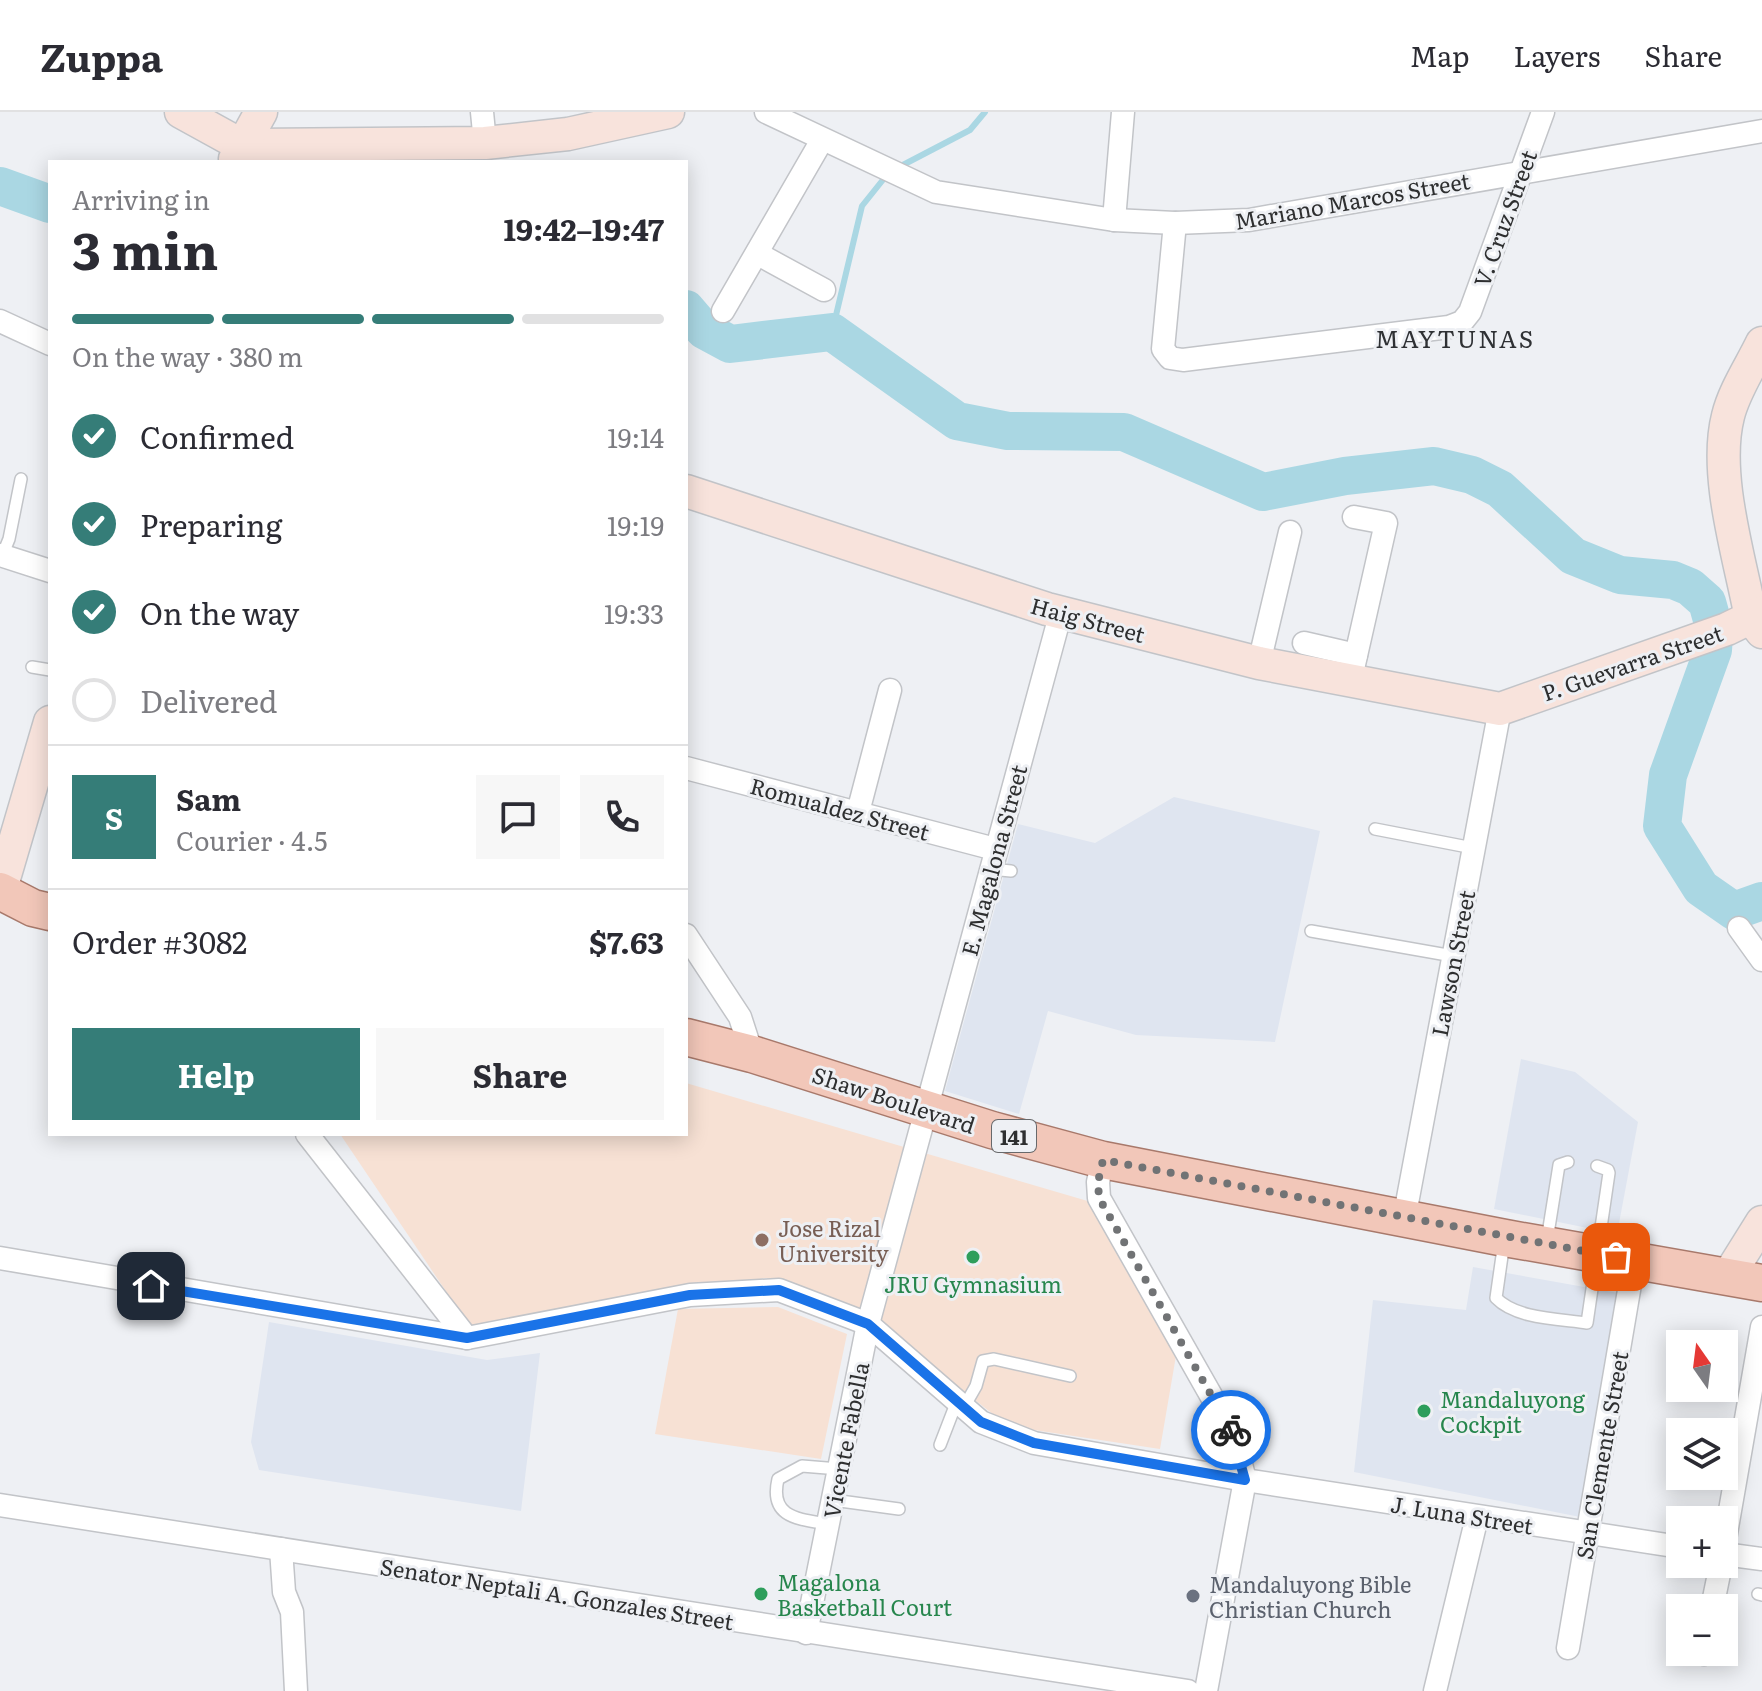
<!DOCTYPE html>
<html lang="en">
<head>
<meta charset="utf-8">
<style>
  body { margin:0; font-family:Literata,serif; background:#f7f7f7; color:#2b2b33; height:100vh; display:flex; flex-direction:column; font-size:30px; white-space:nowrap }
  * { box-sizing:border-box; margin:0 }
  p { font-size:26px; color:#7c7c81 }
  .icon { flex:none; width:44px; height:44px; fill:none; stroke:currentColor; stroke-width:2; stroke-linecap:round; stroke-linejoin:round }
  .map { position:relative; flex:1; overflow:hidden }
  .side { position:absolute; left:48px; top:48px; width:640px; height:976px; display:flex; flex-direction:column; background:#fff; border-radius:0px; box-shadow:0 4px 20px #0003 }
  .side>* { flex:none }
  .needle { width:52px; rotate:346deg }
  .tools { position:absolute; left:1666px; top:1218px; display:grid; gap:16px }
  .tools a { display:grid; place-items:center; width:72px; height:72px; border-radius:0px; background:#fff; box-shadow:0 4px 20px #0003; font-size:40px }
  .pin { position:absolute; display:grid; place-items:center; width:68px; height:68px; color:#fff; margin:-34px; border-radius:16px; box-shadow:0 4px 12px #0006 }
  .courier { position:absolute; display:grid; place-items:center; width:80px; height:80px; margin:-40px; border:6px solid #1a73e8; border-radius:50%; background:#fff; color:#222; box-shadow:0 2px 10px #0007 }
  .headline em { font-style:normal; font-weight:700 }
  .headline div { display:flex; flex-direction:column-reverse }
  .headline { display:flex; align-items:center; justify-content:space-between; height:136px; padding:0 24px }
  h1 { font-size:52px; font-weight:700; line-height:60px }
  .bar { display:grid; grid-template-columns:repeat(4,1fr); gap:12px 8px; align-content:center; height:96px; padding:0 24px }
  .bar i { height:10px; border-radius:6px; background:#e1e1e2 }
  .bar .active { background:#357d78 }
  .bar p { grid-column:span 4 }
  .line { display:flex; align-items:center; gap:20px; padding:0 24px; border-top:2px solid #e1e1e2 }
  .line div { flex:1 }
  .round { display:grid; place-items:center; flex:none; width:84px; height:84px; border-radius:0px; background:#f7f7f7 }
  ol { padding:0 24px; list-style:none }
  li { display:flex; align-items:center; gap:24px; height:88px }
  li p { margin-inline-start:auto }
  li .icon { padding:8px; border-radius:50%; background:#357d78; color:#fff; stroke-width:4 }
  li:last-child { color:#7c7c81 }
  li i { width:44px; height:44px; border:4px solid #e1e1e2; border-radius:50% }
  .primary-button { display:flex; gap:16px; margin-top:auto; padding:16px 24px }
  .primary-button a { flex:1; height:92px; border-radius:0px; background:#357d78; color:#fff; font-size:32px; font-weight:700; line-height:92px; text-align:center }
  .primary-button a+a { background:#f7f7f7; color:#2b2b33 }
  header { display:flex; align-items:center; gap:48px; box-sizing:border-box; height:112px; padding:0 40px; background:#fff; border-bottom:2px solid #e1e1e2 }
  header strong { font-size:38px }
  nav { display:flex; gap:44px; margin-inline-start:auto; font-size:28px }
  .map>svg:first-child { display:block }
  .built { fill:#dfe5f0 }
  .education { fill:#f7e1d4 }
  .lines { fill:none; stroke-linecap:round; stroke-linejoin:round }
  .stream { stroke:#aad7e3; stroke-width:6 }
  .river { stroke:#aad7e3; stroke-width:38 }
  .lane-casing { stroke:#c2c4c8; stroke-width:14 }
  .street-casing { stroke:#c2c4c8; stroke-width:25 }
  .secondary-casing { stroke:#c2c4c8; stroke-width:35 }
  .primary-casing { stroke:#a8796b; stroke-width:39 }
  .lane { stroke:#fff; stroke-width:11 }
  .street { stroke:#fff; stroke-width:22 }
  .secondary { stroke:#f8e3dc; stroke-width:32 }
  .primary { stroke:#f2c7b9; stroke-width:36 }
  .done { stroke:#717375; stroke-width:8; stroke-dasharray:0 14.4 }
  .route { stroke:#1a73e8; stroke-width:10 }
  .education-dot { fill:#8d6e63; stroke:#eef0f4; stroke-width:3 }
  .leisure-dot { fill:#2e9e5b; stroke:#eef0f4; stroke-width:3 }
  .worship-dot { fill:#6b7280; stroke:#eef0f4; stroke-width:3 }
  .labels { text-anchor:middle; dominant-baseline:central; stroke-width:6; stroke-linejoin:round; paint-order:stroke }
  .shield { fill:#eef0f4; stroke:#68696b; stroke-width:2 }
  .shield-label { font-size:20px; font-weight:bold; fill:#2e2f30 }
  .street-label { font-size:22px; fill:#2e2f30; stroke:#eef0f4 }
  .education-label { font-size:22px; fill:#785e54; stroke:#eef0f4; text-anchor:start }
  .leisure-label { font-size:22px; fill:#27864d; stroke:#eef0f4; text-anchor:start }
  .worship-label { font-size:22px; fill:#5b616d; stroke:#eef0f4; text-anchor:start }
  .neighbourhood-label { font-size:24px; letter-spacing:2px; fill:#2f3134; stroke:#eef0f4 }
</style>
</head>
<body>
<header>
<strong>Zuppa</strong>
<nav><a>Map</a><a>Layers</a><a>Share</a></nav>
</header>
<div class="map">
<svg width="1762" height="1579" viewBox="0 0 1762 1579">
  <rect width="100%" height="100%" fill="#eef0f4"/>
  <g class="built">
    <path d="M1174 685 1320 719 1275 930 1136 923 1048 899 1019 1002 945 979 1018 712 1095 731Z"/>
    <path d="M1521 947 1575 960 1638 1010 1617 1122 1494 1097Z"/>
    <path d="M1473 1155 1618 1181 1580 1405 1354 1360 1373 1188 1466 1198Z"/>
    <path d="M269 1210 487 1248 540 1241 521 1399 259 1358 251 1330Z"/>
  </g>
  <g class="education">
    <path d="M686 971 1091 1090 1177 1238 1160 1337 1034 1318 994 1303 876 1210 766 1166 470 1215 340 1022H686Z"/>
    <path d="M778 1195 847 1222 821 1347 655 1322 678 1197Z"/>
  </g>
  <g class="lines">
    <g class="stream">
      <path d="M899 55 970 18 985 0"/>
      <path d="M832 220 862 94 886 64"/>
    </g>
    <g class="river">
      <path d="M0 74 50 92"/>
      <path d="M686 197 704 218 730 232 832 220 957 309 1008 319 1124 320 1263 380 1345 364 1434 354 1472 363 1500 377 1573 444 1620 463 1673 468 1690 475 1707 490 1712 508"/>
      <path d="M1714 524 1713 538 1668 663 1662 714 1701 776 1734 799 1762 789"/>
    </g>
    <defs>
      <g id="lane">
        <path d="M2 444 9 427 21 367"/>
        <path d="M32 555 50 558"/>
        <path d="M1375 717 1473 736"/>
        <path d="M990 757 1011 759"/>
        <path d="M1311 819 1453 844"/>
        <path d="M1547 1128 1559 1053 1568 1050"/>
        <path d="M1504 1130 1496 1186C1516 1207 1560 1207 1587 1211L1609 1061 1608 1058 1597 1054"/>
        <path d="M964 1295 976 1274 983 1249 994 1247 1070 1264"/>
        <path d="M940 1333 957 1289"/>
        <path d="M833 1388 899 1397"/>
        <path d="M828 1412C798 1407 769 1406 778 1367L802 1354 839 1357"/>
        <path d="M1758 1482 1762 1483"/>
      </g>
      <g id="street">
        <path d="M482 0 485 31"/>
        <path d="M766 0 936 80 1114 108 1175 111 1249 108 1762 19"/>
        <path d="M1114 108 1123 0"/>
        <path d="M1175 111 1163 237 1170 246 1183 248 1449 215 1462 210 1470 200 1543 0"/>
        <path d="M758 142 824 178"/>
        <path d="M723 199 822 28"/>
        <path d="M0 209 50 232"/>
        <path d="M0 443 50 459"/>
        <path d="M1304 531 1356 543"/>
        <path d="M1259 551 1290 420"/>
        <path d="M1350 570 1386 411 1354 405"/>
        <path d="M686 656 995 737"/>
        <path d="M858 700 890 578"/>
        <path d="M1739 816 1762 848"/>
        <path d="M686 823 740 905 752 942"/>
        <path d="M307 1022 467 1226"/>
        <path d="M1103 1048 1098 1070 1099 1086 1234 1324 1245 1368 1206 1579"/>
        <path d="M1404 1107 1500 597"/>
        <path d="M0 1146 467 1226 690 1183 779 1178 868 1212 981 1310 1034 1331 1245 1368 1680 1435"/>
        <path d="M0 1393 1188 1579"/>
        <path d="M1724 1433 1762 1215"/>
        <path d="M281 1437 284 1480 292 1500 296 1579"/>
        <path d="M1724 1442 1762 1447"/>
        <path d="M1712 1496 1721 1452"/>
        <path d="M806 1521 868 1212 1061 500"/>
        <path d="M1568 1536 1634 1149"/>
        <path d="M1704 1542V1540"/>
        <path d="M1435 1579 1477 1405"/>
      </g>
      <g id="secondary">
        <path d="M181 0 241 33 485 31 568 22 668 0"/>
        <path d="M235 47 261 0"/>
        <path d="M1762 231C1751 254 1734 279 1728 304 1713 363 1740 446 1751 506L1762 520"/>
        <path d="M686 379 1047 497 1259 551 1500 597 1727 517 1762 500"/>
        <path d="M0 780 50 610"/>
        <path d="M1727 1166 1762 1110"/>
      </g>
      <g id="primary">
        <path d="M0 779 33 796 50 800"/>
        <path d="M686 925 752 942 992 1018 1103 1048 1505 1126 1762 1171"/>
      </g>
    </defs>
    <use href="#lane" class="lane-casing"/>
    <use href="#street" class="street-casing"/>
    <use href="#secondary" class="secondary-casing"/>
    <use href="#primary" class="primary-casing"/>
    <use href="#lane" class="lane"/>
    <use href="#street" class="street"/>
    <use href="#secondary" class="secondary"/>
    <use href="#primary" class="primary"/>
  </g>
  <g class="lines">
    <path class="done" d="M1231 1318 1099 1086 1098 1070 1103 1048 1616 1145"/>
    <path class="route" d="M151 1174 467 1226 690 1183 779 1178 868 1212 981 1310 1034 1331 1245 1368 1231 1318"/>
  </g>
  <circle class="education-dot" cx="762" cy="1128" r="8"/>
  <g class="leisure-dot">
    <circle cx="973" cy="1145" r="8"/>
    <circle cx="1424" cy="1299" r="8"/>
    <circle cx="761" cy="1482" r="8"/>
  </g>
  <circle class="worship-dot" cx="1193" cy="1484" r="8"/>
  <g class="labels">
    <rect class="shield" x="992" y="1008" width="44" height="32" rx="6"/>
    <g class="shield-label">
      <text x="1014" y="1024">141</text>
    </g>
    <g class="street-label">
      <text transform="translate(1352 88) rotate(-10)">Mariano Marcos Street</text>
      <text transform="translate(1504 106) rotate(-70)">V. Cruz Street</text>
      <text transform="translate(1088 507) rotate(15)">Haig Street</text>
      <text transform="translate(1632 550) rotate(-19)">P. Guevarra Street</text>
      <text transform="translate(840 696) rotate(15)">Romualdez Street</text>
      <text transform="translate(993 748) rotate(-75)">E. Magalona Street</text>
      <text transform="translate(1452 851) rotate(-79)">Lawson Street</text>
      <text transform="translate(894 987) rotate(18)">Shaw Boulevard</text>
      <text transform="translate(845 1328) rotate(-79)">Vicente Fabella</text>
      <text transform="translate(1601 1343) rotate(-80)">San Clemente Street</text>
      <text transform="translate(1462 1402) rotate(9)">J. Luna Street</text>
      <text transform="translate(557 1481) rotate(9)">Senator Neptali A. Gonzales Street</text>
    </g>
    <g class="education-label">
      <text x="778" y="1115">Jose Rizal<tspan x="778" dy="25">University</tspan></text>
    </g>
    <g class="leisure-label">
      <text x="973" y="1171" text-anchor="middle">JRU Gymnasium</text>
      <text x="1440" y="1286">Mandaluyong<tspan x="1440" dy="25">Cockpit</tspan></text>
      <text x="777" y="1469">Magalona<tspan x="777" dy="25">Basketball Court</tspan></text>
    </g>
    <g class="worship-label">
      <text x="1209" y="1471">Mandaluyong Bible<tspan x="1209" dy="25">Christian Church</tspan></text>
    </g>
    <g class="neighbourhood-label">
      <text x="1455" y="225">MAYTUNAS</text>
    </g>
  </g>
</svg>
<div class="tools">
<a><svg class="needle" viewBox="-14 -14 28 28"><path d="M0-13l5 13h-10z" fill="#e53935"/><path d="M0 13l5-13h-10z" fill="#7c7c81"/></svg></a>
<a><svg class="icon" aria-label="layers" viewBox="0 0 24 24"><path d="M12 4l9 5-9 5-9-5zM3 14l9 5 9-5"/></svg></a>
<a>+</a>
<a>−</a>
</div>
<div class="pin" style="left:1616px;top:1145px;background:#ea580c"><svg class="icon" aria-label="bag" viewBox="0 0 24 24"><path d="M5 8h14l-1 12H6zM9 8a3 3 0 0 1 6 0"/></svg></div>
<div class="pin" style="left:151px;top:1174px;background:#1f2937"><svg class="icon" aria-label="home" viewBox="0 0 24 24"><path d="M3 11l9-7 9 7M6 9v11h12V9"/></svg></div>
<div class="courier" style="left:1231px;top:1318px"><svg class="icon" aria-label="bike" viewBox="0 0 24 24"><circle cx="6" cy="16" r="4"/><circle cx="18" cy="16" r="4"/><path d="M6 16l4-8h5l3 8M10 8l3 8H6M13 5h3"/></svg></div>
<section class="side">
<div class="headline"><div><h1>3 min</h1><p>Arriving in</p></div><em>19:42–19:47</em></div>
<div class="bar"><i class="active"></i><i class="active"></i><i class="active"></i><i></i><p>On the way · 380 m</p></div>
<ol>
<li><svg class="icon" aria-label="check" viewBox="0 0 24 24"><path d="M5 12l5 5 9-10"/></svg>Confirmed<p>19:14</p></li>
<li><svg class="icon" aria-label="check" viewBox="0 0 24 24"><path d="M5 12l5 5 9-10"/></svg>Preparing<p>19:19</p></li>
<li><svg class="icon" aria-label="check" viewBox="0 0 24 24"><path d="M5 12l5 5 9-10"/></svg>On the way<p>19:33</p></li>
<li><i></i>Delivered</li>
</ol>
<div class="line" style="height:144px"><b class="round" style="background:#357d78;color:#fff">S</b><div><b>Sam</b><p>Courier · 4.5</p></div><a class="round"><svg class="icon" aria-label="chat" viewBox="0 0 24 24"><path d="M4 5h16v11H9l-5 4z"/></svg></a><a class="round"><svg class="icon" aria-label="phone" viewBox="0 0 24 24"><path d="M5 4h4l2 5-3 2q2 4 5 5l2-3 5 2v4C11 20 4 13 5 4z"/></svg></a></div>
<div class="line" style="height:104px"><div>Order #3082</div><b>$7.63</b></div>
<div class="primary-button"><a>Help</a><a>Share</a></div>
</section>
</div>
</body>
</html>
